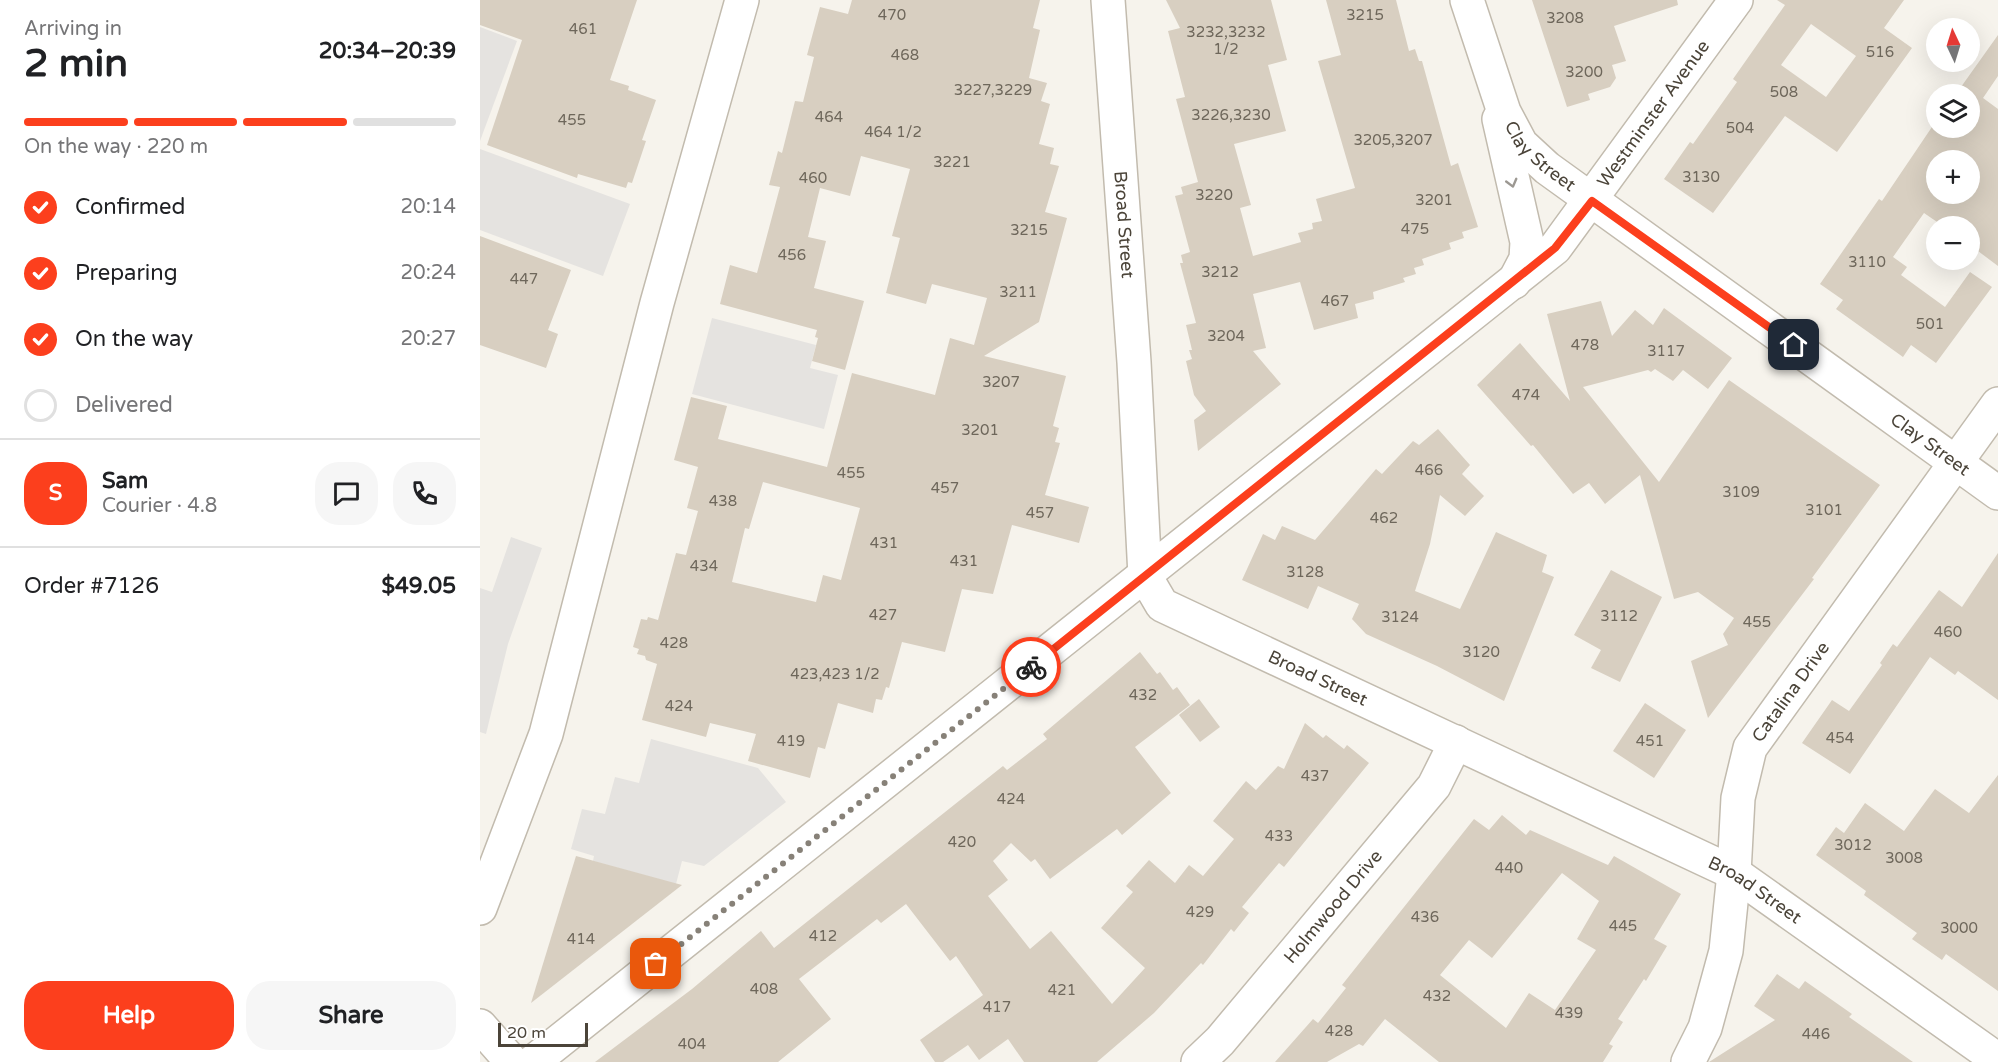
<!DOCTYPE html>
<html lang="en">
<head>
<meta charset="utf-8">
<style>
  body { margin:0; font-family:"Varela Round",sans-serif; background:#f6f6f6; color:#202124; height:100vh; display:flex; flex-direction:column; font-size:22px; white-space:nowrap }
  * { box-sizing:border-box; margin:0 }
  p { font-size:20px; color:#757577 }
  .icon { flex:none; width:33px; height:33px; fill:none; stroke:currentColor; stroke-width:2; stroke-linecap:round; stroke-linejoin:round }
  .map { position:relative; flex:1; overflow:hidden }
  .sheet { display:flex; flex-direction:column; background:#fff; width:480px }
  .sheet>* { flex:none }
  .needle { width:39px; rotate:356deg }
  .controls { position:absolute; left:1446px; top:18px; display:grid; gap:12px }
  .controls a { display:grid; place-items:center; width:54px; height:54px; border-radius:50%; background:#fff; box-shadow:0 6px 24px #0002; font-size:30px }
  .scale { position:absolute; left:18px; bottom:15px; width:90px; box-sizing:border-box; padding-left:6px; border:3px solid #4b4439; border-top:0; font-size:16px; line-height:21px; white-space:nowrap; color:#4b4439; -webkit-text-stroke:4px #fff; paint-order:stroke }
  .pin { position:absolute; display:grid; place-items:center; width:51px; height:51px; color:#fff; margin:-26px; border-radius:12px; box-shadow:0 3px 9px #0006 }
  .courier { position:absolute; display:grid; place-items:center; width:60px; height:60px; margin:-30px; border:4px solid #fc3f1d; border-radius:50%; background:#fff; color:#222; box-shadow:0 2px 8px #0007 }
  .summary em { font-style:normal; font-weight:800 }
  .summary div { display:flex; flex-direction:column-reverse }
  .summary { display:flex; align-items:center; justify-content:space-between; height:102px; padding:0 24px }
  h1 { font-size:39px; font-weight:800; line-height:45px }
  .bar { display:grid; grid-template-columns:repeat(4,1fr); gap:9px 6px; align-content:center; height:72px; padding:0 24px }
  .bar i { height:8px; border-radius:4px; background:#e0e0e0 }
  .bar .on { background:#fc3f1d }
  .bar p { grid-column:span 4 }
  .line { display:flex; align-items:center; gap:15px; padding:0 24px; border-top:2px solid #e0e0e0 }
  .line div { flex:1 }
  .round { display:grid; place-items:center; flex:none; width:63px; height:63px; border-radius:24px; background:#f6f6f6 }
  ol { padding:0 24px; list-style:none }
  li { display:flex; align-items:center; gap:18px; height:66px }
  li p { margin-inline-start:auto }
  li .icon { padding:6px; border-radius:50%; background:#fc3f1d; color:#fff; stroke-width:4 }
  li:last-child { color:#757577 }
  li i { width:33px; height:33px; border:3px solid #e0e0e0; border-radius:50% }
  .cta { display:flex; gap:12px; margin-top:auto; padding:12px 24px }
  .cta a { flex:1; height:69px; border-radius:24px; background:#fc3f1d; color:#fff; font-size:24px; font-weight:800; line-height:69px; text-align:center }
  .cta a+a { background:#f6f6f6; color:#202124 }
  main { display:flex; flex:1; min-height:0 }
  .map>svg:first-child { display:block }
  .parking { fill:#e5e3e0 }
  .building { fill:#d8cfc1; fill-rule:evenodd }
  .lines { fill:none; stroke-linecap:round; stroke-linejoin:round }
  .minor-casing { stroke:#c2bbae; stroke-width:36 }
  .minor { stroke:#fff; stroke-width:33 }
  .oneway { stroke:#9c9892 }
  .done { stroke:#878178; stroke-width:6; stroke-dasharray:0 10.8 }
  .route { stroke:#fc3f1d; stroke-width:8 }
  .labels { text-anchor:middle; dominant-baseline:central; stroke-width:6; stroke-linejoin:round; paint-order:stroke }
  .number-label { font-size:15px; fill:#6e675b }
  .street-label { font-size:18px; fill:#4b4439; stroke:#fff }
</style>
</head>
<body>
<main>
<section class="sheet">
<div class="summary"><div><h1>2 min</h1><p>Arriving in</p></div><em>20:34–20:39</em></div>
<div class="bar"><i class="on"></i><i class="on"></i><i class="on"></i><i></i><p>On the way · 220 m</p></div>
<ol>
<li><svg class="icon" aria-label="check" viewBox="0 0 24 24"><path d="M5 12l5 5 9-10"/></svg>Confirmed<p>20:14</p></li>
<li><svg class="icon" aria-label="check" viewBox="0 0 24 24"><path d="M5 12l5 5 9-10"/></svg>Preparing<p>20:24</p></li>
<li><svg class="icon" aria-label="check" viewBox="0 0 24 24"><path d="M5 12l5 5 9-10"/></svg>On the way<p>20:27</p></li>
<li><i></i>Delivered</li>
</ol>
<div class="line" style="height:108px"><b class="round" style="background:#fc3f1d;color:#fff">S</b><div><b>Sam</b><p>Courier · 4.8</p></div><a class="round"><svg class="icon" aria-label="chat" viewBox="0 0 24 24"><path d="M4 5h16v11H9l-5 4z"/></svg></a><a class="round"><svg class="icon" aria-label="phone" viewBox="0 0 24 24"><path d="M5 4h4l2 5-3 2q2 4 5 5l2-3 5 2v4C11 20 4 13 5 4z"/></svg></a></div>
<div class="line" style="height:78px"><div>Order #7126</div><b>$49.05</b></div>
<div class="cta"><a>Help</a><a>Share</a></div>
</section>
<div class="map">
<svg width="1518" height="1062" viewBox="0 0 1518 1062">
  <rect width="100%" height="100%" fill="#f6f3ec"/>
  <g class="parking">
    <path d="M0 27 37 41 0 141Z"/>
    <path d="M0 149 150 204 123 276 0 230Z"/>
    <path d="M232 318 336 345 330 368 358 375 344 429 212 394Z"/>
    <path d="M31 537 62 548 28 644 6 734 0 732V588L12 592Z"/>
    <path d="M171 739 278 768 306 802 224 866 202 861 196 884 113 861 114 856 91 849 102 809 125 814 135 777 159 783Z"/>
  </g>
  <g class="building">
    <path d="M0 0H157L130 80 149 86 148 90 176 100 162 140 166 141 152 183 148 182 146 188 98 174 97 178 7 145 42 40 0 25Z"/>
    <path d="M372 0H560L553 28 560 30 549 78 567 83 561 101 570 104 559 144 574 148 570 164 579 166 565 212 587 218 559 322 504 356 586 376 573 426 579 428 575 442 580 443 565 495 609 507 599 543 532 525 513 594 482 589 465 652 422 642 409 688 406 687 402 700 396 699 393 713 358 703 345 749 338 747 330 778 268 761 276 734 230 723 226 737 162 720 177 664 166 660 165 656 157 654 159 649 153 647 161 619 167 620 168 617 178 620 196 553 206 555 218 511 207 508 218 467 194 460 211 397 247 406 238 439 347 467 372 373 455 395 470 338 494 345 507 298 452 284 446 304 406 293 420 238 412 236 430 169 381 156 370 196 340 188 328 237 346 241 334 288 384 301 365 370 332 361 338 338 335 337 337 330 240 304 250 265 277 273 300 187 289 185 298 151 302 153 315 101 323 102 334 57 327 55 340 7 368 14ZM283 482 380 508 361 580 343 575 336 602 252 582 265 528 269 529Z"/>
    <path d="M686 0H791L807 60 788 65 806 131 754 144 771 205 760 208 773 256 821 242 818 233 833 229 832 223 842 221 836 199 875 188 838 61 861 55 846 0H916L929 51 935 49 939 61H942L971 166 978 163 998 227 982 232 984 238 969 243 971 249 942 259 944 265 934 268 936 274 923 278 925 282 893 292 894 299 875 304 878 318 834 330 820 282 773 294 786 348 773 351 801 384 718 451 714 420 726 411 714 395 706 361 712 359 709 350H712L706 325 716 323 700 263H703L701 255 710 252 695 196 703 194 701 187 718 182 696 99 705 97 688 31 700 28Z"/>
    <path d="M1052 0H1197L1198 5 1134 26 1146 61 1132 65 1136 78 1130 87 1108 94 1110 100 1087 107Z"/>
    <path d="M1297 0H1424L1404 28 1432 48 1357 152 1305 116 1233 213 1184 179 1210 142 1213 144 1257 82 1253 79 1305 5ZM1331 24 1376 56 1346 97 1301 65Z"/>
    <path d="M1518 35V76L1503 98 1518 109V266L1490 245V226H1463L1444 213 1413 257 1427 267 1421 275 1465 307 1490 272 1512 287 1456 363 1431 345 1423 357 1356 309 1363 300 1340 284 1399 199 1402 201 1456 121V128H1490V94H1476ZM1456 160H1490V194H1456Z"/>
    <path d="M0 236 91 270 68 330 78 334 66 368 0 345Z"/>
    <path d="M1121 301 1132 336 1155 310 1173 325 1184 308 1252 358 1228 389 1203 370 1193 381 1175 369 1171 372 1168 370 1103 387 1179 482 1249 380 1400 485 1332 578 1334 579 1228 718 1211 661 1248 645 1243 634 1254 618 1218 592 1194 599 1160 475 1125 504 1109 483 1093 494 1053 445 1051 446 997 385 1040 343 1090 401 1067 314Z"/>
    <path d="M958 429 990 465 982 474 1004 496 985 516 960 495 950 544 935 591 980 609 1016 532 1067 555 1062 572 1074 577 1024 701 957 666 886 634 872 619 879 604 838 586 828 609 762 580 783 534 795 540 802 526 835 540 896 469 902 474 933 441 939 445Z"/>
    <path d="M1518 553V700L1478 671 1475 675 1450 657 1370 774 1322 743 1352 700 1369 711 1402 665 1400 663 1413 644 1417 647 1459 590 1482 607Z"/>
    <path d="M1131 570 1182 597 1140 682 1111 668 1121 650 1094 635Z"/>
    <path d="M660 652 677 674 680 672 693 690 697 687 710 705 655 747 691 793 642 835 637 829 570 879 555 859 551 862 531 843 513 861 528 880 508 896 550 949 571 931 632 1004 665 968 621 928 653 892 646 886 669 860 695 883 709 865 723 876 754 839 733 821 766 781 776 790 798 766 804 769 825 723 843 738 846 735 864 749 867 745 889 763 804 867 799 863 762 907 769 913 754 932 751 929 723 965 721 963 674 1013 617 1062H544L528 1039 499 1060 488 1045 463 1062H455L440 1040 503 995 476 956 470 961 426 904 401 923 397 919 319 979 351 1019 298 1062H115L212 989 281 931 294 948 523 766 527 770 567 739 563 734Z"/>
    <path d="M719 699 740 727 720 742 699 715Z"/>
    <path d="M1165 703 1206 730 1174 778 1133 751Z"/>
    <path d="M1518 775V991L1466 954 1462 960 1432 939 1437 933 1384 895 1386 891 1336 855 1356 827 1364 833 1385 803 1424 831 1455 789 1489 813Z"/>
    <path d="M1022 815 1046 835 1050 830 1128 865 1134 856 1201 894 1174 939 1187 946 1166 981 1164 979 1138 1019 1143 1022 1129 1044 1133 1046 1123 1062H959L905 1019 883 1046 879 1044 847 1062H795L833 1019 838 1023 866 988 862 985 994 819 1009 830ZM1082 873 1119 901 1097 939 1116 950 1075 1010 1049 993 1026 1028 960 975 989 940 1012 958Z"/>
    <path d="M96 856 202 885 51 1003Z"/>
    <path d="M1297 974 1319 989 1325 981 1372 1014 1369 1017 1433 1062H1229L1295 1020 1274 1006Z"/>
  </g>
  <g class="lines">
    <defs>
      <g id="minor">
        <path id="s1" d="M628 0 654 362 665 576 682 605 1254 873 1518 1060"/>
        <path id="s2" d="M987 0 1024 112 1041 144 1067 168 1518 493"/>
        <path d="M1019 119 1047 242 1046 259 1034 282"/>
        <path d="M0 908 66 734 177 303 262 0"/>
        <path d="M0 1026 32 1062"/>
        <path id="s3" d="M53 1062 1075 248 1256 0"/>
        <path id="s4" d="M718 1062 740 1041 954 786 976 742"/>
        <path id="s5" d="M1208 1062 1225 1028 1246 951 1254 873 1258 798 1270 748 1518 404"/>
      </g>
    </defs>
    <use href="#minor" class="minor-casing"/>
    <use href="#minor" class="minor"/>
  </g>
  <defs><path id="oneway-chevron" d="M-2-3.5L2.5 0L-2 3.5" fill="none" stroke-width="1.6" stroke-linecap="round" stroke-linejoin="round" transform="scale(1.5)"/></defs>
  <use class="oneway" href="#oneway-chevron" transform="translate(1032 183) rotate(75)"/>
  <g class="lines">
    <path class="done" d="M176 964 551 667"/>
    <path class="route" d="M551 667 1075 248 1112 201 1314 345"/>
  </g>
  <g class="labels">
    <g class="number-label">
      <text x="412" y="15">470</text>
      <text x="885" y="15">3215</text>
      <text x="1085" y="18">3208</text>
      <text x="103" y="29">461</text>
      <text x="746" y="32">3232,3232<tspan x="746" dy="17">1/2</tspan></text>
      <text x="1400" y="52">516</text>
      <text x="425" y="55">468</text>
      <text x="1104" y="72">3200</text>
      <text x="513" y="90">3227,3229</text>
      <text x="1304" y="92">508</text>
      <text x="751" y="115">3226,3230</text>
      <text x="349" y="117">464</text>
      <text x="92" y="120">455</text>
      <text x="1260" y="128">504</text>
      <text x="413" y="132">464 1/2</text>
      <text x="913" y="140">3205,3207</text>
      <text x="472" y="162">3221</text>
      <text x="1221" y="177">3130</text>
      <text x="333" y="178">460</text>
      <text x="734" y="195">3220</text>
      <text x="954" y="200">3201</text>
      <text x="935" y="229">475</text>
      <text x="549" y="230">3215</text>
      <text x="312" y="255">456</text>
      <text x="1387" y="262">3110</text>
      <text x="740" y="272">3212</text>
      <text x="44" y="279">447</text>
      <text x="538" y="292">3211</text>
      <text x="855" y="301">467</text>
      <text x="1450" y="324">501</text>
      <text x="746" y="336">3204</text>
      <text x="1105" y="345">478</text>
      <text x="1186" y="351">3117</text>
      <text x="521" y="382">3207</text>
      <text x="1046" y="395">474</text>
      <text x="500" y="430">3201</text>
      <text x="949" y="470">466</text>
      <text x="371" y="473">455</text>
      <text x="465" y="488">457</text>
      <text x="1261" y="492">3109</text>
      <text x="243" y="501">438</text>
      <text x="1344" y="510">3101</text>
      <text x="560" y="513">457</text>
      <text x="904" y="518">462</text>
      <text x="404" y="543">431</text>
      <text x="484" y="561">431</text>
      <text x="224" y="566">434</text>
      <text x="825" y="572">3128</text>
      <text x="403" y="615">427</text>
      <text x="1139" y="616">3112</text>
      <text x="920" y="617">3124</text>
      <text x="1277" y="622">455</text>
      <text x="1468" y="632">460</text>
      <text x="194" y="643">428</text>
      <text x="1001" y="652">3120</text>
      <text x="355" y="674">423,423 1/2</text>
      <text x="663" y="695">432</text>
      <text x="199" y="706">424</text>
      <text x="1360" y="738">454</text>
      <text x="311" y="741">419</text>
      <text x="1170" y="741">451</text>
      <text x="835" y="776">437</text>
      <text x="531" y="799">424</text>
      <text x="799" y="836">433</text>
      <text x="482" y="842">420</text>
      <text x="1373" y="845">3012</text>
      <text x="1424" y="858">3008</text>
      <text x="1029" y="868">440</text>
      <text x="720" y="912">429</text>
      <text x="945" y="917">436</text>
      <text x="1143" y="926">445</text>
      <text x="1479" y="928">3000</text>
      <text x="343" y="936">412</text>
      <text x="101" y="939">414</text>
      <text x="284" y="989">408</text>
      <text x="582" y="990">421</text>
      <text x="957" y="996">432</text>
      <text x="517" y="1007">417</text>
      <text x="1089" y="1013">439</text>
      <text x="859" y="1031">428</text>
      <text x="1336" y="1034">446</text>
      <text x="212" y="1044">404</text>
    </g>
    <g class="street-label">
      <text stroke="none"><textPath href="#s3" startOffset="1473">Westminster Avenue</textPath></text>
      <text stroke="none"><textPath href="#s2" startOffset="176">Clay Street</textPath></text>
      <text stroke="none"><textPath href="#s1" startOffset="225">Broad Street</textPath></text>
      <text stroke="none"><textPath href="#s2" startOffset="662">Clay Street</textPath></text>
      <text stroke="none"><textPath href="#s1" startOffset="783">Broad Street</textPath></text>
      <text stroke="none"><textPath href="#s5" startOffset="392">Catalina Drive</textPath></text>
      <text stroke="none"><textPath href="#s1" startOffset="1269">Broad Street</textPath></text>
      <text stroke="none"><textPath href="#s4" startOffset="206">Holmwood Drive</textPath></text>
    </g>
  </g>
</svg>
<div class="controls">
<a><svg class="needle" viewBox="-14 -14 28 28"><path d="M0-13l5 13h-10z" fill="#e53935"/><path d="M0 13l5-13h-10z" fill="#757577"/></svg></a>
<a><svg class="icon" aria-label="layers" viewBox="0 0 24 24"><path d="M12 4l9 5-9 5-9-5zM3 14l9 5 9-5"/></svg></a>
<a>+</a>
<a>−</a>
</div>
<div class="scale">20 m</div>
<div class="pin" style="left:176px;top:964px;background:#ea580c"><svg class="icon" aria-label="bag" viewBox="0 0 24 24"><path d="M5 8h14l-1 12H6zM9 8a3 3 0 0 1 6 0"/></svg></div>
<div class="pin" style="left:1314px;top:345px;background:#1f2937"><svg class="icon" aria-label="home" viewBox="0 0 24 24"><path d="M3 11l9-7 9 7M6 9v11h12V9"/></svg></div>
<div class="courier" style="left:551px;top:667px"><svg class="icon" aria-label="bike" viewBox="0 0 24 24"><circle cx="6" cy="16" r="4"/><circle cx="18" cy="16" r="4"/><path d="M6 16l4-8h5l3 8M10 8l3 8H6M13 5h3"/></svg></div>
</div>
</main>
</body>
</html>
